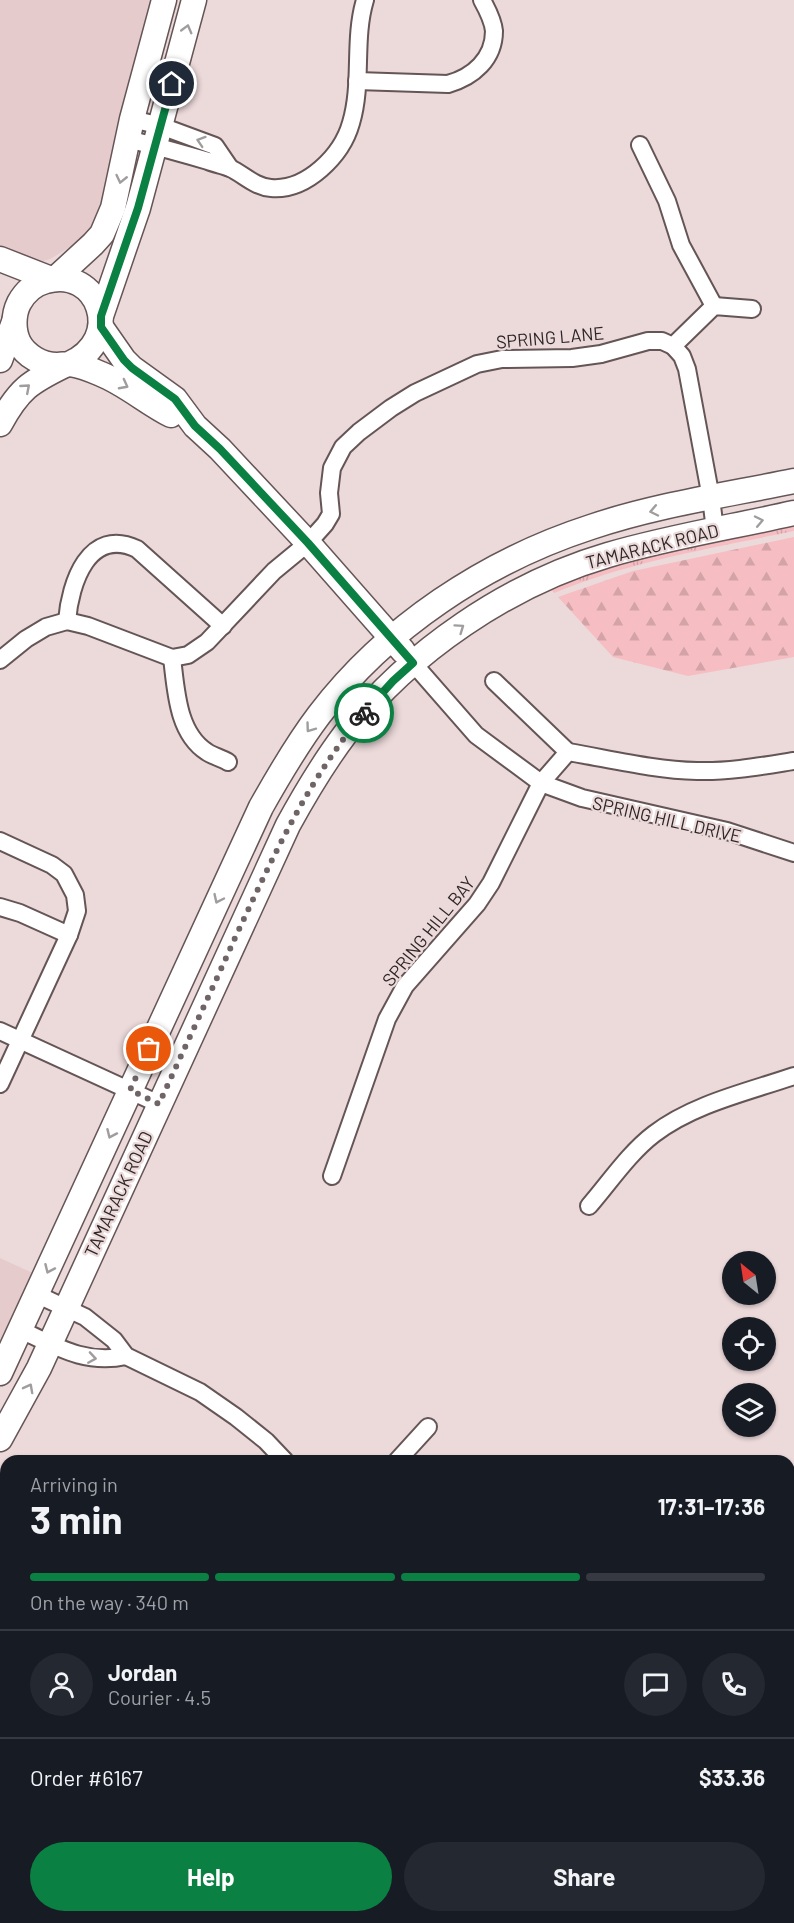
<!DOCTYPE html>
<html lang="en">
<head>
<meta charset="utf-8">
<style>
  body { margin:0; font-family:Barlow,sans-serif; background:#242831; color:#f1f3f6; height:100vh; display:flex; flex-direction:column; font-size:22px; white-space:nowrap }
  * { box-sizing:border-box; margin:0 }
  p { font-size:20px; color:#9ea1a6 }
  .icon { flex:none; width:33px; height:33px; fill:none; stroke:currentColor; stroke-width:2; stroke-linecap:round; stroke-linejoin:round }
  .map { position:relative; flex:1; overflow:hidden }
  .panel { position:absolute; left:0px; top:1455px; width:795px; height:468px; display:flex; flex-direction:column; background:#171b24; border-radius:18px 18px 0 0; box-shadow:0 2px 4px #0004 }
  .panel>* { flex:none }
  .needle { width:39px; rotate:330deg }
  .buttons { position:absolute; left:722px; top:1251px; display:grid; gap:12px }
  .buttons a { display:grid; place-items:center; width:54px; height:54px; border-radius:50%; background:#171b24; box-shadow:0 2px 4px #0004; font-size:30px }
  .pin { position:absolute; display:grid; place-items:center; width:51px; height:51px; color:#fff; margin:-26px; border:3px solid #fff; border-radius:50%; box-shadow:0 2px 6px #0007 }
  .courier { position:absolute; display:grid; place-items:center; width:60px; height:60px; margin:-30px; border:4px solid #0b8043; border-radius:50%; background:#fff; color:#222; box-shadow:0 2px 8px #0007 }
  .head em { font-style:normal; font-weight:700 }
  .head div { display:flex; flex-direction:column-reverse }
  .head { display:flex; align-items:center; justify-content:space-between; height:102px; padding:0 30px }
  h1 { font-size:39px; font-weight:700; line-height:45px }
  .bar { display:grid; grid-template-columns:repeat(4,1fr); gap:9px 6px; align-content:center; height:72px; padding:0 30px }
  .bar i { height:8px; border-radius:4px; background:#363941 }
  .bar .on { background:#0b8043 }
  .bar p { grid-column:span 4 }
  .line { display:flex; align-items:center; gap:15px; padding:0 30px; border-top:2px solid #363941 }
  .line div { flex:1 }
  .round { display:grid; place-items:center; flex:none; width:63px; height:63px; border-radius:32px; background:#242831 }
  .cta { display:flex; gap:12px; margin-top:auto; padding:12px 30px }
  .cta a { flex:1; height:69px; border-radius:36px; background:#0b8043; color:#fff; font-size:24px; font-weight:700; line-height:69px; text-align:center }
  .cta a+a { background:#242831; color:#f1f3f6 }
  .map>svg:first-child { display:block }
  .built { fill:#e6cbcc }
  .grass { fill:url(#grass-tufts) }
  .forest { fill:url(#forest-firs) }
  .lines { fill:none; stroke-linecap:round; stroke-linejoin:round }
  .street-casing { stroke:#655556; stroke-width:20 }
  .secondary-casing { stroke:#655556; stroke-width:27 }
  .street { stroke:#fff; stroke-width:16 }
  .secondary { stroke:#fff; stroke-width:24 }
  .oneway { stroke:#a09d9e }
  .done { stroke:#706566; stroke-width:6; stroke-dasharray:0 10.8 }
  .route { stroke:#0b8043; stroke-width:8 }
  .labels { text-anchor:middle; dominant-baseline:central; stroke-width:4.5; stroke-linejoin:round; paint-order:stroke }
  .street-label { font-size:18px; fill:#2d2627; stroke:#ecd9da }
</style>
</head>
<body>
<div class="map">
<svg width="794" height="1923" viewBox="0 0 794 1923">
  <defs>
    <pattern id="grass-tufts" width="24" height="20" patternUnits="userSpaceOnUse" patternTransform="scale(1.5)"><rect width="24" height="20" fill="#f6bec2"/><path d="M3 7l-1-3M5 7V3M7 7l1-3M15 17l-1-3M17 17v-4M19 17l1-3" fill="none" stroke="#d3a3a7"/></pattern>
    <pattern id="forest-firs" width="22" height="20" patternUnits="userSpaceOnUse" patternTransform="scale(1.5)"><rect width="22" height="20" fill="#f6bec2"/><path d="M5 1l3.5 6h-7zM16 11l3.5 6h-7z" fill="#d3a3a7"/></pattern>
  </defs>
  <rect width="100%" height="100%" fill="#ecd9da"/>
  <g class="built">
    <path d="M0 0H153L103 208 91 230 80 241 50 259 37 263 0 252Z"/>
    <path d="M0 1258 37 1275 0 1354Z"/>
    <path d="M0 1826 6 1836V1879L0 1882Z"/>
  </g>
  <path class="grass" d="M794 525V531C713 548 631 561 554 593L550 588 597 570 656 554Z"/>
  <path class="forest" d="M794 537V657L688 676 613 657 558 597 633 571Z"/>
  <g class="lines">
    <defs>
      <g id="street">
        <path d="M357 81 448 84C473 77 494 59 494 31 493 20 487 9 482 0"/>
        <path d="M132 119 161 126 215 146 230 168"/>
        <path d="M128 139C155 146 181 153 208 161 215 164 223 165 230 168 243 174 255 187 271 188 307 191 342 155 351 123 363 83 353 40 365 0"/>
        <path d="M640 145 667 201 681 245 714 306"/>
        <path d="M673 346 682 356 687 369 711 498 715 530"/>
        <path d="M67 621C70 583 89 526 137 549L223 626"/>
        <path d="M172 658C176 689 177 733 207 752 213 756 221 758 228 762"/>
        <path d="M0 660 26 639 46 627 67 621 88 626 172 658 188 655 207 642 274 571 308 543 325 524 331 514 329 493 332 468 343 447 359 432 391 408 415 393 477 364 502 359 572 358 601 354 648 341H662L673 346 714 306 752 309"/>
        <path d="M413 663 476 735 541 783 582 798 727 831 794 853"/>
        <path d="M494 681 568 752"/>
        <path d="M0 841 52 865 64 874 75 895 77 911 69 935 0 1084"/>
        <path d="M0 907 20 913 69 935"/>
        <path d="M0 1031 159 1104"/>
        <path d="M332 1176 387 1019 405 986 477 904 491 883 541 783 568 752C610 759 654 770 697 771 729 772 762 766 794 761"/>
        <path d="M589 1206C609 1183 629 1153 654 1134 693 1104 747 1092 794 1076"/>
        <path d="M38 1295 85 1317 114 1340 126 1356 200 1392 236 1417 266 1441 285 1461"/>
        <path d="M21 1330C57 1347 86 1365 126 1356"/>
        <path d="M397 1461 428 1427"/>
        <path d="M789 1784 794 1789"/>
        <path d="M568 1917 576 1923"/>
        <path d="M618 1917 620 1923"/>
        <path d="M510 1923 515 1917"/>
      </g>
      <g id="secondary">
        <path d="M0 259 51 279"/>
        <path d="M55 279 93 244 102 234 113 208 132 119 164 0"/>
        <path d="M101 316 138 208 194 0"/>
        <path d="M101 327 124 360 132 368 175 399 195 426 220 449 308 543 403 651"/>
        <path d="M0 360 14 322"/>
        <path d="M69 364C126 339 98 266 46 281 34 284 25 292 19 303 13 315 13 331 19 343 26 356 42 365 57 365 61 365 66 364 70 364 79 365 92 370 101 374 126 384 147 403 171 415"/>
        <path d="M0 424C19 389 30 382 65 365"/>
        <path d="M0 1373 261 807C279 775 297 744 319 715 386 627 486 561 591 527 656 505 726 495 794 481"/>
        <path d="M0 1439 39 1368 288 825C305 794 324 762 346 733 410 651 509 584 608 555 669 537 732 527 794 513"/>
      </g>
    </defs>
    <use href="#street" class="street-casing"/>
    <use href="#secondary" class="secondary-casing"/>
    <use href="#street" class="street"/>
    <use href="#secondary" class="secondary"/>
  </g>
  <defs><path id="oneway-chevron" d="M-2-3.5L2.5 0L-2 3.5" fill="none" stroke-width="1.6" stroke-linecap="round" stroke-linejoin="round" transform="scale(1.5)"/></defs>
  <g class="oneway">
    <use href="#oneway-chevron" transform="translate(187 29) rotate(-75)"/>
    <use href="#oneway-chevron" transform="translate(201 141) rotate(-162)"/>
    <use href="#oneway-chevron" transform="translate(121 179) rotate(103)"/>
    <use href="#oneway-chevron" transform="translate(124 385) rotate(28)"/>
    <use href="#oneway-chevron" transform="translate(26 388) rotate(-41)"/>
    <use href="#oneway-chevron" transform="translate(654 511) rotate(168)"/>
    <use href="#oneway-chevron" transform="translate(759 521) rotate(-12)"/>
    <use href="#oneway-chevron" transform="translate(460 628) rotate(-35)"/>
    <use href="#oneway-chevron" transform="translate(310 728) rotate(126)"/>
    <use href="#oneway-chevron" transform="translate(218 899) rotate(115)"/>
    <use href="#oneway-chevron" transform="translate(111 1134) rotate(114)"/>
    <use href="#oneway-chevron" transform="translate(49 1269) rotate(114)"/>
    <use href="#oneway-chevron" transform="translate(92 1358) rotate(9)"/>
    <use href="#oneway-chevron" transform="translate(29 1388) rotate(-62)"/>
  </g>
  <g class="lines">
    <path class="done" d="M149 1049 130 1090 159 1104C184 1049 210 994 235 938 272 859 307 781 364 713"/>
    <path class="route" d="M172 84 138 208 101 316V327L124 360 132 368 175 399 195 426 220 449 308 543 413 663 393 681 364 713"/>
  </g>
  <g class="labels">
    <g class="street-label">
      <text transform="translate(550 337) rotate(-5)">SPRING LANE</text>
      <text transform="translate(652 546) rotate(-14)">TAMARACK ROAD</text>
      <text transform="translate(667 819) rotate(13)">SPRING HILL DRIVE</text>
      <text transform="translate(428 931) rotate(-51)">SPRING HILL BAY</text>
      <text transform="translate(118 1194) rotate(-65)">TAMARACK ROAD</text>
    </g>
  </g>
</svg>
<div class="buttons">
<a><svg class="needle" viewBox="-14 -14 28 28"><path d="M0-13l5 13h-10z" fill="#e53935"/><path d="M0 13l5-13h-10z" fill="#9ea1a6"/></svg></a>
<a><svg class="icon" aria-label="locate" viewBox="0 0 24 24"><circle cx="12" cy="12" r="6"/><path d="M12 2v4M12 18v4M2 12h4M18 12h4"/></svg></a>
<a><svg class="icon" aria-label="layers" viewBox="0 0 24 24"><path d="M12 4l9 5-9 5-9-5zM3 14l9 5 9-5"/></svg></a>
</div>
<div class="pin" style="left:149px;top:1049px;background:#ea580c"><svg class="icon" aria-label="bag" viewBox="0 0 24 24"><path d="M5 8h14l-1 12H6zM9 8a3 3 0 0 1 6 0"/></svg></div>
<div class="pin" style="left:172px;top:84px;background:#1f2937"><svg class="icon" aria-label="home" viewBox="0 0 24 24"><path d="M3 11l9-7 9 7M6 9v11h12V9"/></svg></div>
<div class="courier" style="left:364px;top:713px"><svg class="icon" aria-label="bike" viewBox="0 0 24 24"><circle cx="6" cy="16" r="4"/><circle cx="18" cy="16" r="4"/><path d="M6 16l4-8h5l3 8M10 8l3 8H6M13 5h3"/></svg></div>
<section class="panel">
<div class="head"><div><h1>3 min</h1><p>Arriving in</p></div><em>17:31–17:36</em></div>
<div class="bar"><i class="on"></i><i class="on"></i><i class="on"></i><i></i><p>On the way · 340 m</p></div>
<div class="line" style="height:108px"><a class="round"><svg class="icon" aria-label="person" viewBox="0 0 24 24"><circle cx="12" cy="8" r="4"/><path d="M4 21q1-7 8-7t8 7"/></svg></a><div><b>Jordan</b><p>Courier · 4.5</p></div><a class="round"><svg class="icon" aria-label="chat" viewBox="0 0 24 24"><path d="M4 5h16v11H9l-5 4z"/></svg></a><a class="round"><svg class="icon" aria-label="phone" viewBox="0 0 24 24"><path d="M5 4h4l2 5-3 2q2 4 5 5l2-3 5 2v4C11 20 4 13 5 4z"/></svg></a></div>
<div class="line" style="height:78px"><div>Order #6167</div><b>$33.36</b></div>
<div class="cta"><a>Help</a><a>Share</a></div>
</section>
</div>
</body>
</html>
